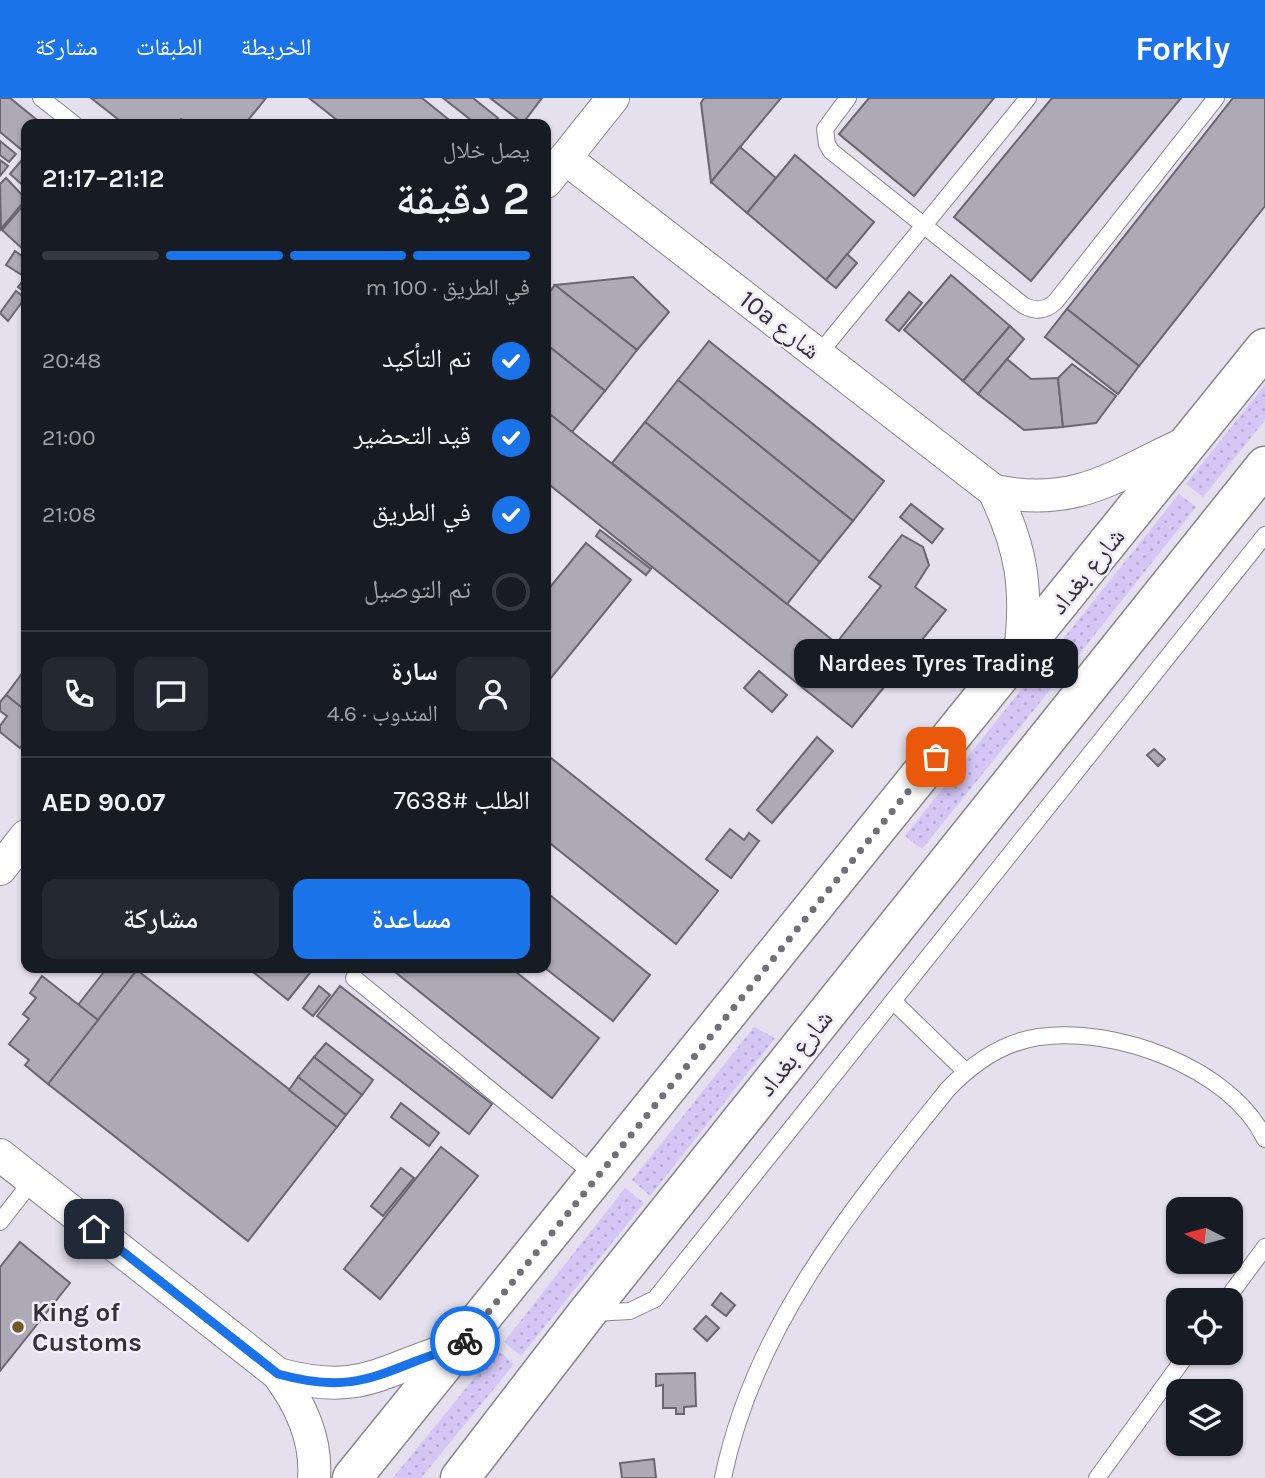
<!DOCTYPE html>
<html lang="ar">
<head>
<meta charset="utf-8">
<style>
  body { margin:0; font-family:Karla,"Noto Naskh Arabic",sans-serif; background:#242831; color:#f1f3f6; direction:rtl; height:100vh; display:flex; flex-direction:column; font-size:26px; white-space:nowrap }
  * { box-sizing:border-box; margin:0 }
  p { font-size:23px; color:#9ea1a6 }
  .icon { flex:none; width:38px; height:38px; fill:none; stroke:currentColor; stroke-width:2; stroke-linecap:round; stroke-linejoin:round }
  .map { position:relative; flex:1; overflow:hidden; direction:ltr }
  .sheet { position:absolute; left:21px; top:21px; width:530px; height:854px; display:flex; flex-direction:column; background:#171b24; border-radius:14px; box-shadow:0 2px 5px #0004; direction:rtl }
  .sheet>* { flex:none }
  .needle { width:46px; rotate:276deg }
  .buttons { position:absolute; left:1166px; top:1099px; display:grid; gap:14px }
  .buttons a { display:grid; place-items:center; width:77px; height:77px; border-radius:14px; background:#171b24; box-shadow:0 2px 5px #0004; font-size:35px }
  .pin { position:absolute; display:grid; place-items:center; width:60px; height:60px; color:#fff; margin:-30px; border-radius:14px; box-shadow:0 4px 10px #0006 }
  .courier { position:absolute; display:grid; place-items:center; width:70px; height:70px; margin:-35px; border:5px solid #1a73e8; border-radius:50%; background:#fff; color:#222; box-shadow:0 2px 9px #0007 }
  .bubble { position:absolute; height:49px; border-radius:14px; background:#171b24; box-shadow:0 2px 5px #0004; font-size:23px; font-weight:600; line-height:49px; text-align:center; direction:rtl }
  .overview em { font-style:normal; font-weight:600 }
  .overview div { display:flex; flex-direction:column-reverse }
  .overview { display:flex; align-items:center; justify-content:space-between; height:119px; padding:0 21px }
  h1 { font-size:46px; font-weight:600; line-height:52px }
  .bar { display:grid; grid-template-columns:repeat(4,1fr); gap:10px 7px; align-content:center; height:84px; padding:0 21px }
  .bar i { height:9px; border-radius:5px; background:#363941 }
  .bar .active { background:#1a73e8 }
  .bar p { grid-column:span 4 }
  .line { display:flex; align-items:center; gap:18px; padding:0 21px; border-top:2px solid #363941 }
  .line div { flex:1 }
  .round { display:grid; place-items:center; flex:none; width:74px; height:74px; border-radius:14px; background:#242831 }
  ol { padding:0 21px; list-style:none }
  li { display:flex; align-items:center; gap:21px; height:77px }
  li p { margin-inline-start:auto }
  li .icon { padding:7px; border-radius:50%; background:#1a73e8; color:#fff; stroke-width:4 }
  li:last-child { color:#9ea1a6 }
  li i { width:38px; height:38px; border:4px solid #363941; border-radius:50% }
  .button { display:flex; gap:14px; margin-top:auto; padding:14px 21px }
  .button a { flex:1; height:80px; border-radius:14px; background:#1a73e8; color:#fff; font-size:28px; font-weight:600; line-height:80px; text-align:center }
  .button a+a { background:#242831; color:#f1f3f6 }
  header { display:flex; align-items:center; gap:42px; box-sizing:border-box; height:98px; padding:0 35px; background:#1a73e8; color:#fff }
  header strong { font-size:33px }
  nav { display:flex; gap:38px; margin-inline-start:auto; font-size:24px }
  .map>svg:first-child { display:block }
  .grass { fill:url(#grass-dots) }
  .building { fill:#ada9b5; stroke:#696671; stroke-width:2 }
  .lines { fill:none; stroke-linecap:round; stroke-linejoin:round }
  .lane-casing { stroke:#888590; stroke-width:18 }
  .street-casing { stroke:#888590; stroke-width:34 }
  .primary-casing { stroke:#888590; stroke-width:41 }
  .lane { stroke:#fff; stroke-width:16 }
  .street { stroke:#fff; stroke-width:32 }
  .primary { stroke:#fff; stroke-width:38 }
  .done { stroke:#716f77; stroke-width:7; stroke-dasharray:0 12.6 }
  .route { stroke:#1a73e8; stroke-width:9 }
  .poi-dot { fill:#6d5b29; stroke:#f1edfa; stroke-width:2.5 }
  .labels { text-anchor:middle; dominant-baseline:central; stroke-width:5; stroke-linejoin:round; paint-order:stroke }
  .street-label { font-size:26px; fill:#333237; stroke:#f1edfa }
  .poi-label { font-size:26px; font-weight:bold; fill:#333237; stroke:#f1edfa; text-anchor:start }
</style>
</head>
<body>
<header>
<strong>Forkly</strong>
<nav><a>الخريطة</a><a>الطبقات</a><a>مشاركة</a></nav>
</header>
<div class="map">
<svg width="1265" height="1380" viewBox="0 0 1265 1380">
  <defs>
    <pattern id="grass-dots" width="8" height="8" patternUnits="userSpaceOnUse" patternTransform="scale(1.75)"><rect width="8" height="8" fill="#d4c6f5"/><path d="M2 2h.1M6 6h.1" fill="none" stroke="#b6abd3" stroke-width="1.8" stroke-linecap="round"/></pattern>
  </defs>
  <rect width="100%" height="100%" fill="#e4e0ed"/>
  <g class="grass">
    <path d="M1265 287V322L1203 399 1186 386Z"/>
    <path d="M1179 396 1196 409 1061 579 1044 565Z"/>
    <path d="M1036 573 1054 587 922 751 905 738Z"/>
    <path d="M754 929 775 940 650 1098 632 1082Z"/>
    <path d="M625 1090 644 1105 521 1258 504 1244Z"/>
    <path d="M497 1252 514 1266 421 1380H393Z"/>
  </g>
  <g class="building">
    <path d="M0 0H10L42 26H26V49L23 53 0 34Z"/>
    <path d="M91 0H266L245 26H188L181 21 176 26H124Z"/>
    <path d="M309 0H422L453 25 342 26Z"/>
    <path d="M443 0H473L498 20 492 26H476Z"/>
    <path d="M490 0H542L523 25Z"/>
    <path d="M704 0H781L711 84 701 5Z"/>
    <path d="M869 0H994L914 98 839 36Z"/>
    <path d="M1052 0H1181L1031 183 954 119Z"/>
    <path d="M1233 0H1265V108L1139 268 1067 211Z"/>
    <path d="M0 43 16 56 9 64 0 57Z"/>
    <path d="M740 49 776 80 747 115 711 84Z"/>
    <path d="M26 57V90L10 76Z"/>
    <path d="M795 57 874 124 826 182 747 115Z"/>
    <path d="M0 62 8 68 0 78Z"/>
    <path d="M6 80 26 101 1 131 0 86Z"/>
    <path d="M26 104V154L2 132Z"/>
    <path d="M15 153 26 161 25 179 6 167Z"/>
    <path d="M847 156 857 165 836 190 826 182Z"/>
    <path d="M951 177 1010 228 963 283 904 232Z"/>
    <path d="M633 179 669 214 637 252 555 187Z"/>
    <path d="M24 181 26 183V195L18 189Z"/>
    <path d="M555 187 637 252 605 293 546 246V198Z"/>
    <path d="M16 193 25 200 8 223 0 215Z"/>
    <path d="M909 194 922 205 899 233 886 222Z"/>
    <path d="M1067 211 1139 268 1118 296 1045 239Z"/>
    <path d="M1010 228 1024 241 978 296 963 283Z"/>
    <path d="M709 243 884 383 853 423 678 282Z"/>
    <path d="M546 246 605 293 572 334 546 313Z"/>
    <path d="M1007 261 1031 281 1058 280 1063 329 1024 332 978 296Z"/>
    <path d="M1072 266 1116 298 1096 325 1063 329 1058 280Z"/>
    <path d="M678 282 853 423 820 464 645 324Z"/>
    <path d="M546 313 836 545 802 589 546 384Z"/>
    <path d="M645 324 820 464 787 506 612 365Z"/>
    <path d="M911 406 943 431 932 445 900 419Z"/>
    <path d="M600 432 651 471 646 477 596 438Z"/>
    <path d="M902 437 923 449 929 467 915 489 946 512 852 629 802 589 881 488 869 479Z"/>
    <path d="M586 445 631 482 546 586V494Z"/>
    <path d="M26 570V613L6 597Z"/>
    <path d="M759 573 787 597 772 614 744 590Z"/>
    <path d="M6 597 26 613V643L20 650 0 634V628L7 618 0 613V604Z"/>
    <path d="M817 639 833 653 772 725 757 712Z"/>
    <path d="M1154 651 1165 661 1158 668 1147 657Z"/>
    <path d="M546 656 718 793 676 846 546 742Z"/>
    <path d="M730 731 744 742 749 735 759 743 731 780 706 761Z"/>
    <path d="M546 794 650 877 613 923 545 870Z"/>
    <path d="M107 870 137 872 98 922 78 907Z"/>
    <path d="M248 870H314L288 902Z"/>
    <path d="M390 870H511L599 940 552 1000Z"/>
    <path d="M137 872 337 1029 248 1143 48 986Z"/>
    <path d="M42 878 98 922 48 986 25 967 29 962 9 946 29 921 23 916 36 900 30 895Z"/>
    <path d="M319 888 330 897 313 918 303 910Z"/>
    <path d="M340 888 492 1006 469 1036 317 918Z"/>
    <path d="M326 945 373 982 362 997 314 959Z"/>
    <path d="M314 959 362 997 346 1017 298 979Z"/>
    <path d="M298 979 346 1017 337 1029 289 992Z"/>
    <path d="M401 1005 439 1035 429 1048 391 1019Z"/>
    <path d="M441 1049 478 1078 380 1201 344 1171Z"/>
    <path d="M401 1070 414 1080 383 1118 371 1108Z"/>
    <path d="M20 1144 70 1185 0 1273V1169Z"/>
    <path d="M721 1195 735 1207 726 1218 712 1207Z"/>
    <path d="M706 1218 719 1230 707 1243 694 1231Z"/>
    <path d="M695 1275 696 1308 684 1309V1316H676V1310H663V1287L656 1288V1276Z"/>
    <path d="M654 1361 656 1380H622L620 1365Z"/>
  </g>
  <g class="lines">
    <defs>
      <g id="lane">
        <path d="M41 0 74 26"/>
        <path d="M848 0 825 31 827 46 831 53 1023 207C1035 214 1046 213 1056 203L1216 0"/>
        <path d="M818 257 1028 0"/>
        <path d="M354 880 597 1079"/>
        <path d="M893 903 965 973"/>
        <path d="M0 1124 32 1083"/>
        <path d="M1226 1202 1265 1149"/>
        <path d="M593 1215 630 1213 655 1201 1265 437"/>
        <path d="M723 1380C754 1228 853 1109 948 991 972 966 1003 944 1039 939 1114 928 1230 969 1265 1041"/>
        <path d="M1097 1380 1188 1255"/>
      </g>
      <g id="street">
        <path d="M565 60 994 393C1080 410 1116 376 1190 343"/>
        <path d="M546 84 613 0"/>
        <path d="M994 393C1022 451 1028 491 1020 555"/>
        <path d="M0 771 26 738"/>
        <path d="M0 1057 278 1276C301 1307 317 1341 314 1380"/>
        <path d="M278 1276C364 1300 384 1269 461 1248"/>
      </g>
      <g id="primary">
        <path d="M352 1380 1265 250"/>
        <path d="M460 1380 587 1215 1265 368"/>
      </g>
    </defs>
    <use href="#lane" class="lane-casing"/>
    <use href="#street" class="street-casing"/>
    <use href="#primary" class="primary-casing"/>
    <use href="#lane" class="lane"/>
    <use href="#street" class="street"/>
    <use href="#primary" class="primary"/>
  </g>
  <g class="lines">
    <path class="done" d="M465 1243 936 659"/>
    <path class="route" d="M94 1131 278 1276C364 1300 384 1269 461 1248L465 1243"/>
  </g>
  <circle class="poi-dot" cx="18" cy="1229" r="7"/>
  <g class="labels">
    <g class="street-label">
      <text transform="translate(780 227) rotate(38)">10a شارع</text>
      <text transform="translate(1087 473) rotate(-51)">شارع بغداد</text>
      <text transform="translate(795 955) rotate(-51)">شارع بغداد</text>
    </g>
    <g class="poi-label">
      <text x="32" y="1214">King of<tspan x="32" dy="30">Customs</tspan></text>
    </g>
  </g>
</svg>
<div class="buttons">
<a><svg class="needle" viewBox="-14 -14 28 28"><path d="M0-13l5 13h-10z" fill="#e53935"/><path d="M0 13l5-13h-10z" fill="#9ea1a6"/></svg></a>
<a><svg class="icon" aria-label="locate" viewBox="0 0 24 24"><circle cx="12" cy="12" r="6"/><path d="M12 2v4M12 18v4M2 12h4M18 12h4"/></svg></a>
<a><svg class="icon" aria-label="layers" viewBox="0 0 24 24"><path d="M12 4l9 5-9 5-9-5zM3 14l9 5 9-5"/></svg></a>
</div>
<div class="pin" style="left:936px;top:659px;background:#ea580c"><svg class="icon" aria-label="bag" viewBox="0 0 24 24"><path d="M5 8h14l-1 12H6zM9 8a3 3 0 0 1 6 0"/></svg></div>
<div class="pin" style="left:94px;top:1131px;background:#1f2937"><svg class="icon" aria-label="home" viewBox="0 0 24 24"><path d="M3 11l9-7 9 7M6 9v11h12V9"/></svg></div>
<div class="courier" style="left:465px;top:1243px"><svg class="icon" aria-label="bike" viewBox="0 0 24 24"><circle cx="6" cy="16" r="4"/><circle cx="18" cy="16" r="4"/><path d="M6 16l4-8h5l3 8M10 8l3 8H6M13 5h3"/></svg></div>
<div class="bubble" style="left:794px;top:541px;width:284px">Nardees Tyres Trading</div>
<section class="sheet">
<div class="overview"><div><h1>2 دقيقة</h1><p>يصل خلال</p></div><em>21:12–21:17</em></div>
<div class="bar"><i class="active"></i><i class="active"></i><i class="active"></i><i></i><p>في الطريق · 100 m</p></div>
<ol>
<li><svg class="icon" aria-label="check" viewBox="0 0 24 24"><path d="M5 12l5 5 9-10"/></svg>تم التأكيد<p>20:48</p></li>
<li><svg class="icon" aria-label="check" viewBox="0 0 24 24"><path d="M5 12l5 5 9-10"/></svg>قيد التحضير<p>21:00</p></li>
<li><svg class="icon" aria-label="check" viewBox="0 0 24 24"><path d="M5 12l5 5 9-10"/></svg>في الطريق<p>21:08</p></li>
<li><i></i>تم التوصيل</li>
</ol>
<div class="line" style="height:126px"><a class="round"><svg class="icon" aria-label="person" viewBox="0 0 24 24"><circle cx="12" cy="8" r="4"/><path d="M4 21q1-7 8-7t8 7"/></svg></a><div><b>سارة</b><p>المندوب · 4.6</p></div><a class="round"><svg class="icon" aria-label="chat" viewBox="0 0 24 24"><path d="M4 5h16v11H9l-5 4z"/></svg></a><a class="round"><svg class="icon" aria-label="phone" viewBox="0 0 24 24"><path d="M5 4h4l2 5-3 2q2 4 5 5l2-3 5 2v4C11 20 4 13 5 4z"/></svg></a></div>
<div class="line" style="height:91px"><div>الطلب #7638</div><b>AED 90.07</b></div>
<div class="button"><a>مساعدة</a><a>مشاركة</a></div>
</section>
</div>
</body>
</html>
